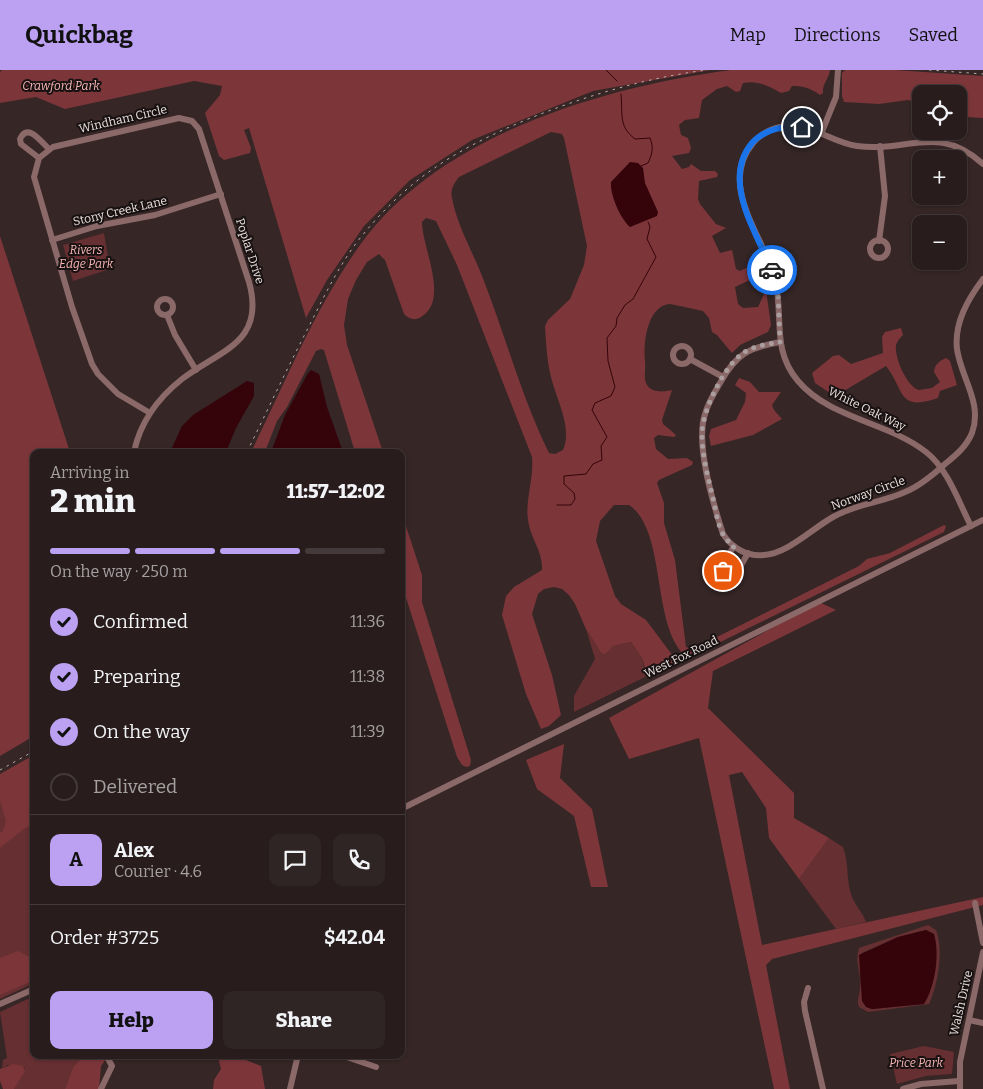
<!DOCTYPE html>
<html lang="en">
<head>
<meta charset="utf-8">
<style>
  body { margin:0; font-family:Bitter,serif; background:#302525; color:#f1f3f6; height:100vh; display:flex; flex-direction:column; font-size:19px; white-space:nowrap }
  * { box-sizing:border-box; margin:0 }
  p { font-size:16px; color:#a5a1a3 }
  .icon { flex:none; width:28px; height:28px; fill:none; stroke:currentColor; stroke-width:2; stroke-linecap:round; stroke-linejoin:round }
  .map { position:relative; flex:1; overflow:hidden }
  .side { position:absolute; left:30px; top:379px; width:375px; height:610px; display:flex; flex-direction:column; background:#281c1c; border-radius:10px; box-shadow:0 1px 4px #0004,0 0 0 1px #443a3b }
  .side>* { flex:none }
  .fabs { position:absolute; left:912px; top:15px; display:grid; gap:10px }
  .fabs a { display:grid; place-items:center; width:55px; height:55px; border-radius:10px; background:#281c1c; box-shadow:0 1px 4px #0004,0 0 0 1px #443a3b; font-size:25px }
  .pin { position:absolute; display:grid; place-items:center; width:42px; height:42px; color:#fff; margin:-21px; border:2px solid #fff; border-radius:50%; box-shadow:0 1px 5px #0007 }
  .courier { position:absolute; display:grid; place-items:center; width:50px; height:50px; margin:-25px; border:4px solid #1a73e8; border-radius:50%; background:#fff; color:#222; box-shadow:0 1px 6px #0007 }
  .headline em { font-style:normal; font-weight:800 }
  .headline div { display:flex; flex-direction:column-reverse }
  .headline { display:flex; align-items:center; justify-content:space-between; height:85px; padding:0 20px }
  h1 { font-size:32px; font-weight:800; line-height:38px }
  .bar { display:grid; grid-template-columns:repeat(4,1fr); gap:8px 5px; align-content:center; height:60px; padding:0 20px }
  .bar i { height:6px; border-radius:4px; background:#443a3b }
  .bar .selected { background:#bca0f2 }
  .bar p { grid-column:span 4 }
  .line { display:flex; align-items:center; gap:12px; padding:0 20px; border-top:1px solid #443a3b }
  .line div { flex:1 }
  .round { display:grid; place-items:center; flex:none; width:52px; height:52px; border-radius:10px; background:#302525 }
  ol { padding:0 20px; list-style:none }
  li { display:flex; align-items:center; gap:15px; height:55px }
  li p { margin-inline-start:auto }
  li .icon { padding:5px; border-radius:50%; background:#bca0f2; color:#111; stroke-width:4 }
  li:last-child { color:#a5a1a3 }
  li i { width:28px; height:28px; border:2px solid #443a3b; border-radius:50% }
  .button { display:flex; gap:10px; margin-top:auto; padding:10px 20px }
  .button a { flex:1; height:58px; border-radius:10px; background:#bca0f2; color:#111; font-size:20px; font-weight:800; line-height:58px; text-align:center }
  .button a+a { background:#302525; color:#f1f3f6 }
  header { display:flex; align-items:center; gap:30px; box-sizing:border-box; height:70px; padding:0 25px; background:#bca0f2; color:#111 }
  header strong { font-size:24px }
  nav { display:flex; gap:28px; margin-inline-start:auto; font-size:18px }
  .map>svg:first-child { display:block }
  .green { fill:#662f31; fill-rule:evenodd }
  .forest { fill:#7c363a; fill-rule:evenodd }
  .water { fill:#35030a }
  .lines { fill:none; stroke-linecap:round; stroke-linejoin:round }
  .stream { stroke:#35030a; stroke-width:1 }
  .minor { stroke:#8b6969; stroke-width:6 }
  .rail { stroke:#bbaeae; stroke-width:1; stroke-dasharray:2.5 5; stroke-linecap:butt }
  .done { stroke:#ab9e9e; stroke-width:5; stroke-dasharray:0 9 }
  .route { stroke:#1a73e8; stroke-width:6 }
  .labels { text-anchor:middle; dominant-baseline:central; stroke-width:4; stroke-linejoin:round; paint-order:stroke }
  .park-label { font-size:12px; font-style:italic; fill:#f7b6b5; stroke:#181111 }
  .street-label { font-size:12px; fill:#eadfdf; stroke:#181111 }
</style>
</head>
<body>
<header>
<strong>Quickbag</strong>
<nav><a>Map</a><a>Directions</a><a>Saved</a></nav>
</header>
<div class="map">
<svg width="983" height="1019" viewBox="0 0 983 1019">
  <rect width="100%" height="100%" fill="#362626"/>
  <g class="green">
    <path d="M104 163 110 199 73 211 63 175Z"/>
    <path d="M586 559 601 583 613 576 631 572 642 588 645 603 649 605 574 642V626L595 589Z"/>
    <path d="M34 687V913L0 929V706Z"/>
    <path d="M829 768 843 777C849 792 846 808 851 824 854 835 863 842 866 852L836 859 799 809Z"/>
    <path d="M928 855 936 860C944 880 938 915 929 934L868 942 859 937C856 930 860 925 860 918 862 904 854 892 859 878ZM926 860 934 864 936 889 924 934 872 939 866 937C862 930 857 890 862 883L898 867Z"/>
    <path d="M30 928 34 930V985H80L81 989 73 997 65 1019H14L25 998 8 995 2 998 3 990 7 988 0 942Z"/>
    <path d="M924 976 954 982 952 1004 926 1006 897 1014 890 984Z"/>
  </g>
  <g class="forest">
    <path d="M2 0H710L593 21 472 70 410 110 364 156 327 210 306 248 249 58 244 60 251 78 250 83 224 90 219 86 205 43 220 25 222 16 194 11 65 39 36 27 0 33V2Z"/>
    <path d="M731 0H830C829 9 822 14 823 23L820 25C810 18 804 16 792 16L789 21 781 23C768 16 758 10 743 13L740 21 736 22 727 16 717 19 702 30 699 48 685 50 679 55 681 65 688 68 691 78 689 83 672 86 682 99 689 97 691 94 701 101H715L718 104 717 107 699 111 698 129 700 134 716 154 726 158 712 166 720 183 732 180 736 199 740 201 746 198 754 203V208L735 217 738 234 743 238 758 237 766 220 771 255 768 262 740 275 732 283 717 265 712 262 709 248 703 241C698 240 672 234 669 234 647 237 643 273 645 292 646 300 643 308 647 315 652 323 664 322 672 320L662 350 663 354 676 365 674 367 658 365 654 368 656 379 668 389 687 388 693 392 692 395 659 410 657 413 664 433V453L675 490 686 577 693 579 859 496 867 489 890 483 944 455 946 456 944 462 688 588C650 560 668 461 629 435H614L600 451 596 471 615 526 621 534 646 550 673 586 680 591 659 603 647 605 642 588 631 572 613 576 605 584 601 583 586 559 575 534 569 525 562 519 554 517 544 519 538 524 532 544 552 605 561 645 549 656 541 659 526 624 502 545 506 526 514 517 542 500C543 481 530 468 528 450 525 430 534 409 532 387L457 195 436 151 426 148 422 152C422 178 450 230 421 247 415 251 409 249 404 244L385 190 379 184 367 192 356 210 348 229 344 255 347 275 383 382H355L324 280 321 279 316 281 287 337 277 351 265 382H251C285 313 315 238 360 175 439 65 603 17 731 0ZM551 62 562 64 564 68 587 176 584 195 570 229 548 250 545 256C546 273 547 291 551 307 556 329 573 358 563 380L555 384 549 383C522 328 506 268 484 211 474 184 457 156 452 128 450 119 454 114 459 107Z"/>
    <path d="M845 0H895L983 6V48L967 47 962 34 959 33V24H921V34L908 30 879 34 844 32 842 26V3Z"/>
    <path d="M0 166 70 382H34V666L0 686Z"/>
    <path d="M901 258 903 265C900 268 897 271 896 275 894 287 907 317 919 320L932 318 940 312 934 302C935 294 939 291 946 288L950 291 957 315 940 321 938 328C897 342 905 320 886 296L842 322 830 323 815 313 812 303 833 286 839 285 851 294 883 283 882 267 885 262Z"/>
    <path d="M739 308 750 312 759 322H781L772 335 774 340 782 349 753 365 711 376 709 366 711 359 736 350 745 332 746 323 735 315Z"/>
    <path d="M401 441 422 505V532L471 690 470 696 466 697 462 695 457 687 401 512Z"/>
    <path d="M819 532 836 540 713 601 708 638 794 723V748L829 768 799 809 769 768 766 738 742 702 729 705 762 875 983 827V835L772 889 766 895 790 1019H774L699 668 629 689 609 648Z"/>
    <path d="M564 674 560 708 592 739 608 817H591L574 746 537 719 526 690Z"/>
    <path d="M34 685V754L25 758 0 778V763L3 761 6 751 0 730V704Z"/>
    <path d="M18 881 34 889V910L0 925V888Z"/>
    <path d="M80 985H120L106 989 101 996 99 1019H65L73 997 81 989Z"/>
    <path d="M221 985H233L261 996 265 1019H213L214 1010 221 999 219 991Z"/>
    <path d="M13 994 23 996 25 1001 14 1019H3L0 1011V999Z"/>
  </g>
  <g class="water">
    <path d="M630 92 638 93 643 98 645 113 658 142 657 146 630 157C620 148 610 125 611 112Z"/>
    <path d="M311 300 319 304 327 337 343 382H271L285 345 308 303Z"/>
    <path d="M247 311 254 313V326L236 358 226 382H170L182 356 193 345Z"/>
    <path d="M926 860 934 864C940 885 935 916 924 934L872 939 866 937 862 931 859 885 898 867Z"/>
  </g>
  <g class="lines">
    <g class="stream">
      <path d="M606 0 617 11"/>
      <path d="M621 24C623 44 618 56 635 69L650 68C654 77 652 85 648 93L641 96"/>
      <path d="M557 435H571L575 429 574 423 564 414V406L586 404 593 394 602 390 601 376 607 367 592 340 595 333 611 326 615 317 608 291 607 268 616 256 617 248 625 235 633 229 656 187 647 169 650 157 648 152"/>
    </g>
    <g class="minor">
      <path d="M821 64 836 27 838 0"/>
      <path d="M39 88 21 74 20 69C28 52 41 72 49 79"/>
      <path d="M52 170 97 156 155 145 221 124"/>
      <circle cx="879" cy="179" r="9"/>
      <path d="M879 171 885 126 880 76"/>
      <circle cx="165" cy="237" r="8"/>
      <path d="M167 245 175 265 196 300"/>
      <path d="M780 272C748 278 736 284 720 313 714 323 708 333 705 344 695 374 713 433 723 464 732 478 747 487 764 485 787 484 813 458 833 447 858 433 881 433 905 422 920 416 933 405 945 394 956 385 966 377 972 363 983 333 961 308 957 279 954 253 968 229 983 209"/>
      <circle cx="682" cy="285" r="9"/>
      <path d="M690 289 723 307"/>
      <path d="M134 382C140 353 158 328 182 309 220 280 266 273 249 212L199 59 192 51 179 48 53 77 39 88 34 107 72 237 92 294 98 304 118 324 150 343"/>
      <path d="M971 456C959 433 948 399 926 382 888 352 830 349 798 311 770 278 785 244 774 206 762 164 718 115 753 73 761 63 776 56 789 56 813 55 834 73 857 76 908 83 938 53 983 94"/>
      <path d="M734 476 722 496 726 505 736 504 748 483"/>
      <path d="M401 739 983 450"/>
      <path d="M975 833 983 873"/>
      <path d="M808 918 804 932 805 941 823 1019"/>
      <path d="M0 934 34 919"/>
      <path d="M969 950 983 953"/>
      <path d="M341 985 376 997"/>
      <path d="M101 1019 112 996 106 985"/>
      <path d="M290 1019 298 985"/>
      <path d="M903 1019 921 1014 959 1011"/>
      <path d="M960 1019V992L983 882"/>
    </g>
    <g class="rail">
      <path d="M929 0 983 4"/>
      <path d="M247 382C266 343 285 303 305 264 321 233 336 200 357 172 379 144 404 119 433 99 501 51 626 9 708 0"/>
      <path d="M0 700 34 681"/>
    </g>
  </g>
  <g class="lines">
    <path class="done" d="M723 501V494L734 476C718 466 717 445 713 428 708 407 702 386 702 364 702 341 724 296 743 283 753 276 768 274 780 272L778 222 772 200"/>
    <path class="route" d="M772 200C756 162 721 110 752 73 765 58 784 56 802 57"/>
  </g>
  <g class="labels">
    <g class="park-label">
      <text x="61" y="16">Crawford Park</text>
      <text x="86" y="180">Rivers<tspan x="86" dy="14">Edge Park</tspan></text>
      <text x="916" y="993">Price Park</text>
    </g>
    <g class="street-label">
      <text transform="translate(123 49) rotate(-13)">Windham Circle</text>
      <text transform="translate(120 141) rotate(-13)">Stony Creek Lane</text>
      <text transform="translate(250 181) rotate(72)">Poplar Drive</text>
      <text transform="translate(867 339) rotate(26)">White Oak Way</text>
      <text transform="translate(868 423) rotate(-20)">Norway Circle</text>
      <text transform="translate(681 587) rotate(-26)">West Fox Road</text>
      <text transform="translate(961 933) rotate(-77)">Walsh Drive</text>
    </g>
  </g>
</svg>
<div class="fabs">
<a><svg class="icon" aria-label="locate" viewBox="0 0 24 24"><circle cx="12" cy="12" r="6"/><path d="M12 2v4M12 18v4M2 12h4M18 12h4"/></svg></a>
<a>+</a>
<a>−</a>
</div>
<div class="pin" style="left:723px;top:501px;background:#ea580c"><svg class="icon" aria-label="bag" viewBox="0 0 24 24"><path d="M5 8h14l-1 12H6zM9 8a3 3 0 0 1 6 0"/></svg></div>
<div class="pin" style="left:802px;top:57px;background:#1f2937"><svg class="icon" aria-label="home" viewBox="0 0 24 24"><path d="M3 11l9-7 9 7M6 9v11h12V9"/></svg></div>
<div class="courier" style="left:772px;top:200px"><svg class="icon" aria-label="car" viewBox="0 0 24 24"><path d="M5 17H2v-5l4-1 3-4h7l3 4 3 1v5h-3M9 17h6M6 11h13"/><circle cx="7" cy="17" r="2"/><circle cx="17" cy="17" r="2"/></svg></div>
<section class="side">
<div class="headline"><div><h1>2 min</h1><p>Arriving in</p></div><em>11:57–12:02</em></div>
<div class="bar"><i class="selected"></i><i class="selected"></i><i class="selected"></i><i></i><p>On the way · 250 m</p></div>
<ol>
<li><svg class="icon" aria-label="check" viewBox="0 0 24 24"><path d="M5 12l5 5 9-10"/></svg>Confirmed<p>11:36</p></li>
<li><svg class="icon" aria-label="check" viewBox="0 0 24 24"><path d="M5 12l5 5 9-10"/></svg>Preparing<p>11:38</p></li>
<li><svg class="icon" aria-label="check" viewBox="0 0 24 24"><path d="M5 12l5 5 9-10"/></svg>On the way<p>11:39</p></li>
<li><i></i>Delivered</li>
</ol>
<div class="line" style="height:90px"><b class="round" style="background:#bca0f2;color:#111">A</b><div><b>Alex</b><p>Courier · 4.6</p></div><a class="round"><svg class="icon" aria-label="chat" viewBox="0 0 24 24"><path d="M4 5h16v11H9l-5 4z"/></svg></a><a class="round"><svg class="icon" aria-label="phone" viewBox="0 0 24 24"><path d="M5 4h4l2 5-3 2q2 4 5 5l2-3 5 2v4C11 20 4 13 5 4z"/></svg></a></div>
<div class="line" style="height:65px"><div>Order #3725</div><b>$42.04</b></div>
<div class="button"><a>Help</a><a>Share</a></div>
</section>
</div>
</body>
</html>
